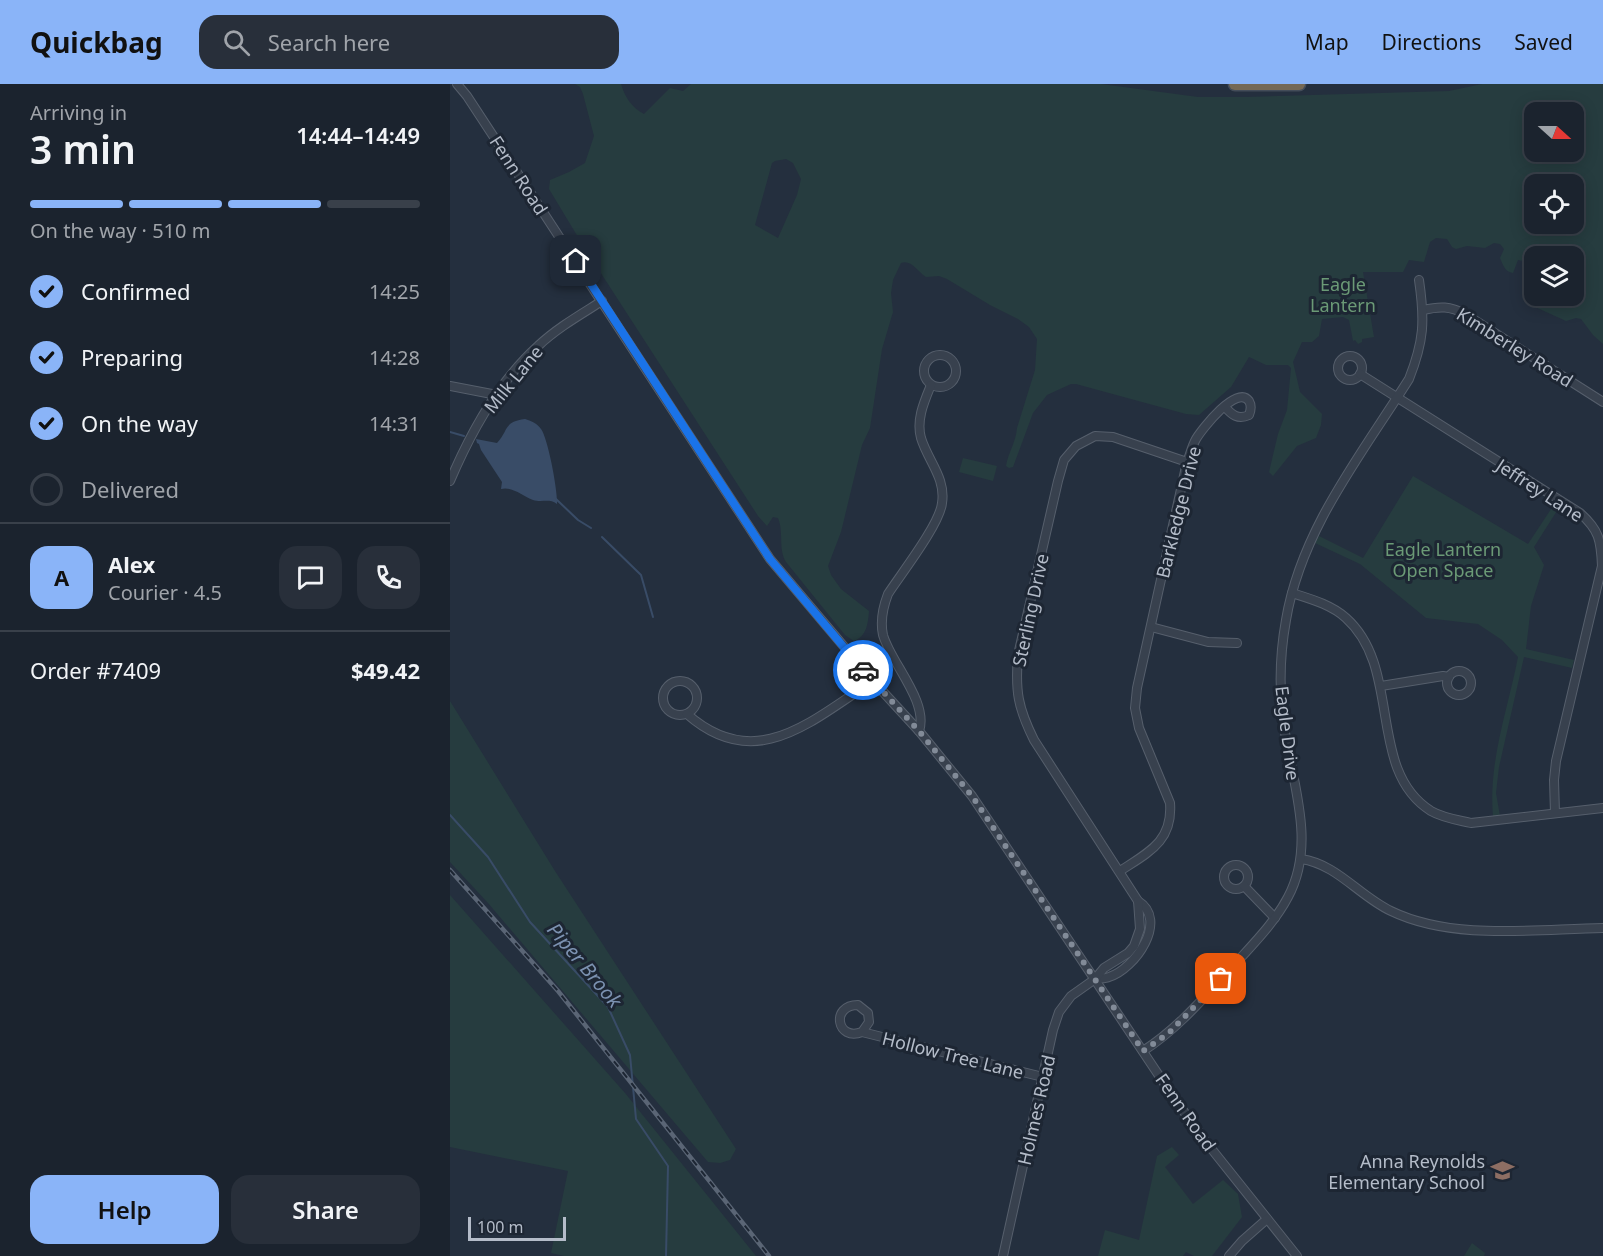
<!DOCTYPE html>
<html lang="en">
<head>
<meta charset="utf-8">
<style>
  body { margin:0; font-family:"Noto Sans",sans-serif; background:#282f3a; color:#f1f3f6; height:100vh; display:flex; flex-direction:column; font-size:22px; white-space:nowrap }
  * { box-sizing:border-box; margin:0 }
  p { font-size:20px; color:#a0a4aa }
  .icon { flex:none; width:33px; height:33px; fill:none; stroke:currentColor; stroke-width:2; stroke-linecap:round; stroke-linejoin:round }
  .map { position:relative; flex:1; overflow:hidden }
  .sheet { display:flex; flex-direction:column; background:#1b232e; width:450px }
  .sheet>* { flex:none }
  .needle { width:39px; rotate:111deg }
  .buttons { position:absolute; left:1074px; top:18px; display:grid; gap:12px }
  .buttons a { display:grid; place-items:center; width:60px; height:60px; border-radius:12px; background:#1b232e; box-shadow:0 3px 15px #0003,0 0 0 2px #39404a; font-size:30px }
  .scale { position:absolute; left:18px; bottom:15px; width:98px; box-sizing:border-box; padding-left:6px; border:3px solid #b4bcc9; border-top:0; font-size:16px; line-height:21px; white-space:nowrap; color:#b4bcc9; -webkit-text-stroke:4px #1d2633; paint-order:stroke }
  .pin { position:absolute; display:grid; place-items:center; width:51px; height:51px; color:#fff; margin:-26px; border-radius:12px; box-shadow:0 3px 9px #0006 }
  .courier { position:absolute; display:grid; place-items:center; width:60px; height:60px; margin:-30px; border:4px solid #1a73e8; border-radius:50%; background:#fff; color:#222; box-shadow:0 2px 8px #0007 }
  .overview em { font-style:normal; font-weight:600 }
  .overview div { display:flex; flex-direction:column-reverse }
  .overview { display:flex; align-items:center; justify-content:space-between; height:102px; padding:0 30px }
  h1 { font-size:39px; font-weight:600; line-height:45px }
  .bar { display:grid; grid-template-columns:repeat(4,1fr); gap:9px 6px; align-content:center; height:72px; padding:0 30px }
  .bar i { height:8px; border-radius:4px; background:#39404a }
  .bar .current { background:#8ab4f8 }
  .bar p { grid-column:span 4 }
  .line { display:flex; align-items:center; gap:15px; padding:0 30px; border-top:2px solid #39404a }
  .line div { flex:1 }
  .round { display:grid; place-items:center; flex:none; width:63px; height:63px; border-radius:18px; background:#282f3a }
  ol { padding:0 30px; list-style:none }
  li { display:flex; align-items:center; gap:18px; height:66px }
  li p { margin-inline-start:auto }
  li .icon { padding:6px; border-radius:50%; background:#8ab4f8; color:#111; stroke-width:4 }
  li:last-child { color:#a0a4aa }
  li i { width:33px; height:33px; border:3px solid #39404a; border-radius:50% }
  .action { display:flex; gap:12px; margin-top:auto; padding:12px 30px }
  .action a { flex:1; height:69px; border-radius:18px; background:#8ab4f8; color:#111; font-size:24px; font-weight:600; line-height:69px; text-align:center }
  .action a+a { background:#282f3a; color:#f1f3f6 }
  header { display:flex; align-items:center; gap:36px; box-sizing:border-box; height:84px; padding:0 30px; background:#8ab4f8; color:#111 }
  header strong { font-size:28px }
  nav { display:flex; gap:33px; margin-inline-start:auto; font-size:21px }
  .search { width:420px; height:54px; background:#282f3a; display:flex; align-items:center; gap:15px; box-sizing:border-box; padding:0 21px; border-radius:18px; color:#a0a4aa; font-size:22px }
  main { display:flex; flex:1; min-height:0 }
  .map>svg:first-child { display:block }
  .green { fill:#263c3f; fill-rule:evenodd }
  .water { fill:#394c67 }
  .lines { fill:none; stroke-linecap:round; stroke-linejoin:round }
  .stream { stroke:#394c67; stroke-width:2 }
  .minor-casing { stroke:#565f6c; stroke-width:10 }
  .highway-casing { stroke:#434c59; stroke-width:15 }
  .minor { stroke:#38414e; stroke-width:8 }
  .highway { stroke:#746855; stroke-width:12 }
  .rail-casing { stroke:#5a6575; stroke-width:4.5 }
  .rail { stroke:#1d2633; stroke-width:2; stroke-dasharray:7; stroke-linecap:butt }
  .done { stroke:#828b98; stroke-width:6; stroke-dasharray:0 10.8 }
  .route { stroke:#1a73e8; stroke-width:8 }
  .labels { text-anchor:middle; dominant-baseline:central; stroke-width:6; stroke-linejoin:round; paint-order:stroke }
  .street-label { font-size:18px; fill:#b4bcc9; stroke:#1d2633 }
  .park-label { font-size:18px; fill:#6b9a76; stroke:#1d2633 }
  .poi-label { font-size:18px; fill:#b4bcc9; stroke:#1d2633; text-anchor:end }
  .water-label { font-size:20px; font-style:italic; fill:#7c92b1; stroke:#1d2633 }
</style>
</head>
<body>
<header>
<strong>Quickbag</strong>
<div class="search"><svg class="icon" aria-label="search" viewBox="0 0 24 24"><circle cx="10" cy="10" r="6"/><path d="M15 15l6 6"/></svg>Search here</div>
<nav><a>Map</a><a>Directions</a><a>Saved</a></nav>
</header>
<main>
<section class="sheet">
<div class="overview"><div><h1>3 min</h1><p>Arriving in</p></div><em>14:44–14:49</em></div>
<div class="bar"><i class="current"></i><i class="current"></i><i class="current"></i><i></i><p>On the way · 510 m</p></div>
<ol>
<li><svg class="icon" aria-label="check" viewBox="0 0 24 24"><path d="M5 12l5 5 9-10"/></svg>Confirmed<p>14:25</p></li>
<li><svg class="icon" aria-label="check" viewBox="0 0 24 24"><path d="M5 12l5 5 9-10"/></svg>Preparing<p>14:28</p></li>
<li><svg class="icon" aria-label="check" viewBox="0 0 24 24"><path d="M5 12l5 5 9-10"/></svg>On the way<p>14:31</p></li>
<li><i></i>Delivered</li>
</ol>
<div class="line" style="height:108px"><b class="round" style="background:#8ab4f8;color:#111">A</b><div><b>Alex</b><p>Courier · 4.5</p></div><a class="round"><svg class="icon" aria-label="chat" viewBox="0 0 24 24"><path d="M4 5h16v11H9l-5 4z"/></svg></a><a class="round"><svg class="icon" aria-label="phone" viewBox="0 0 24 24"><path d="M5 4h4l2 5-3 2q2 4 5 5l2-3 5 2v4C11 20 4 13 5 4z"/></svg></a></div>
<div class="line" style="height:78px"><div>Order #7409</div><b>$49.42</b></div>
<div class="action"><a>Help</a><a>Share</a></div>
</section>
<div class="map">
<svg width="1153" height="1172" viewBox="0 0 1153 1172">
  <rect width="100%" height="100%" fill="#242f3e"/>
  <g class="green">
    <path d="M125 0H171C175 13 181 23 194 30L220 4 233 7 241 0H651L748 13H796L999 7 1032 0H1153V260L1143 251 1131 235 1126 234 1116 237 1083 222 1073 212 1084 191V212H1124V172H1084V189L1073 177 1068 176 1063 189C1055 188 1053 181 1050 174L1054 165 1050 160 1044 159 1035 164 1017 162 1006 165 1002 163 997 155 986 154 980 158 974 178 959 176 953 188H913L924 253 912 255V258L908 260 905 256 903 257 899 236 893 233 872 235 869 252 862 258H852L843 278 850 308 872 330 871 341 866 354 847 362 823 392 819 388 828 350 837 326 841 284 838 281H816L799 273 781 303 749 331 736 330 626 300H621L597 311 583 329 563 383 559 384 556 382C558 369 566 358 567 344L585 286 587 255 579 243 568 235 540 221 497 195 489 192 476 193C467 187 461 175 451 179L443 196 441 209 443 228 432 265 420 344 412 361 391 448 378 482 381 491 391 505 419 527C418 539 417 552 404 557L395 551 336 478C328 465 334 448 328 434L323 433 317 442 308 432 134 163 99 105 100 96 119 88 135 79 144 52 133 10 130 3ZM1084 28H1124V68H1084ZM336 75 343 79 351 95 347 111 328 154 305 141 322 79 325 77ZM1084 100H1124V140H1084Z"/>
    <path d="M513 374 547 382 543 397 509 388Z"/>
    <path d="M963 392 1078 460 1105 419 1110 422 1084 463 1094 481 1081 522 1076 565 1124 576 1122 584 1074 573 1049 683 1046 709 1050 732H1043C1038 678 1058 625 1068 573L1052 556 1028 540 976 534 910 480 865 459 869 452 913 474Z"/>
    <path d="M0 617 105 787 286 1065 280 1076 270 1079 258 1078 38 819 0 778Z"/>
    <path d="M0 811 175 1009 306 1172H114L101 1169 118 1087 0 1063Z"/>
    <path d="M722 1063 729 1071 715 1083 743 1120 773 1096 788 1110 792 1133 762 1172H744L736 1168 733 1172H648L655 1146 689 1156 707 1072Z"/>
    <path d="M1022 1159 1035 1169 1034 1172H1014Z"/>
  </g>
  <path class="water" d="M75 335C81 337 87 339 91 345 98 354 108 408 107 420 99 414 92 419 83 416 73 412 62 402 51 405L52 398 31 366 29 360 27 359 26 355 47 359C59 346 53 338 75 335Z"/>
  <g class="lines">
    <g class="stream">
      <path d="M0 348 14 352"/>
      <path d="M106 415 128 436 141 444"/>
      <path d="M152 453 191 491 203 533"/>
      <path d="M0 731 38 773 80 838 158 923 180 971 186 1035 218 1082 216 1172"/>
    </g>
    <defs>
      <g id="minor">
        <path d="M7 0 17 12 320 475 423 597 469 647 522 712 724 1014 756 1058 847 1172"/>
        <path d="M973 226C990 222 1000 222 1015 230L1153 318"/>
        <circle cx="490" cy="287" r="16"/>
        <circle cx="900" cy="284" r="12"/>
        <path d="M910 290 1130 429C1149 446 1151 456 1152 482L1106 677 1104 696 1105 729"/>
        <path d="M0 302 47 311"/>
        <path d="M0 397C20 350 49 297 88 262 107 244 130 231 152 217"/>
        <path d="M842 509C861 515 882 521 896 534 953 585 916 686 981 727 993 734 1008 736 1021 739L1153 724"/>
        <path d="M701 543 758 558 787 559"/>
        <circle cx="1009" cy="599" r="12"/>
        <circle cx="230" cy="614" r="17"/>
        <path d="M931 602 993 592 999 593"/>
        <path d="M237 630C306 691 362 636 423 597"/>
        <path d="M469 647C479 618 441 579 433 551 430 537 433 523 438 510 451 490 490 440 492 419 496 394 478 377 471 354 466 336 474 318 481 301"/>
        <path d="M851 775C887 780 909 812 941 827 1003 857 1086 845 1153 844"/>
        <circle cx="786" cy="793" r="12"/>
        <path d="M670 787C699 768 723 757 720 719L689 644 685 624 687 604 737 378C740 371 742 362 746 355 752 345 787 300 799 317 802 322 801 326 799 331 788 336 782 331 775 323"/>
        <path d="M794 802 825 834"/>
        <path d="M645 895C649 894 655 895 659 893 685 885 719 836 688 817L584 656C568 624 565 607 568 571L608 397 614 376 626 362 645 352 663 353 737 378"/>
        <path d="M412 948 419 938 418 929 408 921C380 921 387 958 412 948L593 993"/>
        <path d="M693 967C729 944 756 911 785 880 804 859 825 838 838 813 868 757 840 694 833 635 829 602 830 569 836 536 851 446 911 371 959 295 974 257 975 237 969 196"/>
        <path d="M553 1172 603 946 609 928 621 912 645 895 654 884 678 869 684 862 690 845 688 817"/>
        <path d="M779 1172 792 1157 817 1135"/>
      </g>
      <path id="highway" d="M785 0H849"/>
    </defs>
    <use href="#minor" class="minor-casing"/>
    <use href="#highway" class="highway-casing"/>
    <use href="#minor" class="minor"/>
    <use href="#highway" class="highway"/>
    <defs>
      <path id="rail" d="M0 786 108 907 319 1172"/>
    </defs>
    <use href="#rail" class="rail-casing"/>
    <use href="#rail" class="rail"/>
  </g>
  <g class="lines">
    <path class="done" d="M413 586 469 647 522 712 693 967 719 949 771 895"/>
    <path class="route" d="M126 177 320 475 413 586"/>
  </g>
  <defs>
    <symbol id="school-bare" viewBox="-9 -9 18 18"><path d="M0-5L7-2L0 1L-7-2ZM-4 1L0 2.5L4 1V4Q0 6-4 4Z" fill="#8d6e63" stroke="#1d2633" stroke-width="2.5" paint-order="stroke"/></symbol>
  </defs>
  <g fill-rule="evenodd">
    <use href="#school-bare" x="1036" y="1070" width="33" height="33"/>
  </g>
  <g class="labels">
    <g class="street-label">
      <text transform="translate(69 91) rotate(57)">Fenn Road</text>
      <text transform="translate(1065 263) rotate(32)">Kimberley Road</text>
      <text transform="translate(63 295) rotate(-51)">Milk Lane</text>
      <text transform="translate(1090 406) rotate(33)">Jeffrey Lane</text>
      <text transform="translate(728 428) rotate(-76)">Barkledge Drive</text>
      <text transform="translate(580 526) rotate(-78)">Sterling Drive</text>
      <text transform="translate(838 649) rotate(83)">Eagle Drive</text>
      <text transform="translate(503 971) rotate(14)">Hollow Tree Lane</text>
      <text transform="translate(586 1026) rotate(-77)">Holmes Road</text>
      <text transform="translate(736 1028) rotate(55)">Fenn Road</text>
    </g>
    <g class="park-label">
      <text x="893" y="200">Eagle<tspan x="893" dy="21">Lantern</tspan></text>
      <text x="993" y="465">Eagle Lantern<tspan x="993" dy="21">Open Space</tspan></text>
    </g>
    <g class="poi-label">
      <text x="1035" y="1077">Anna Reynolds<tspan x="1035" dy="21">Elementary School</tspan></text>
    </g>
    <g class="water-label">
      <text transform="translate(135 881) rotate(50)">Piper Brook</text>
    </g>
  </g>
</svg>
<div class="buttons">
<a><svg class="needle" viewBox="-14 -14 28 28"><path d="M0-13l5 13h-10z" fill="#e53935"/><path d="M0 13l5-13h-10z" fill="#a0a4aa"/></svg></a>
<a><svg class="icon" aria-label="locate" viewBox="0 0 24 24"><circle cx="12" cy="12" r="6"/><path d="M12 2v4M12 18v4M2 12h4M18 12h4"/></svg></a>
<a><svg class="icon" aria-label="layers" viewBox="0 0 24 24"><path d="M12 4l9 5-9 5-9-5zM3 14l9 5 9-5"/></svg></a>
</div>
<div class="scale">100 m</div>
<div class="pin" style="left:771px;top:895px;background:#ea580c"><svg class="icon" aria-label="bag" viewBox="0 0 24 24"><path d="M5 8h14l-1 12H6zM9 8a3 3 0 0 1 6 0"/></svg></div>
<div class="pin" style="left:126px;top:177px;background:#1f2937"><svg class="icon" aria-label="home" viewBox="0 0 24 24"><path d="M3 11l9-7 9 7M6 9v11h12V9"/></svg></div>
<div class="courier" style="left:413px;top:586px"><svg class="icon" aria-label="car" viewBox="0 0 24 24"><path d="M5 17H2v-5l4-1 3-4h7l3 4 3 1v5h-3M9 17h6M6 11h13"/><circle cx="7" cy="17" r="2"/><circle cx="17" cy="17" r="2"/></svg></div>
</div>
</main>
</body>
</html>
